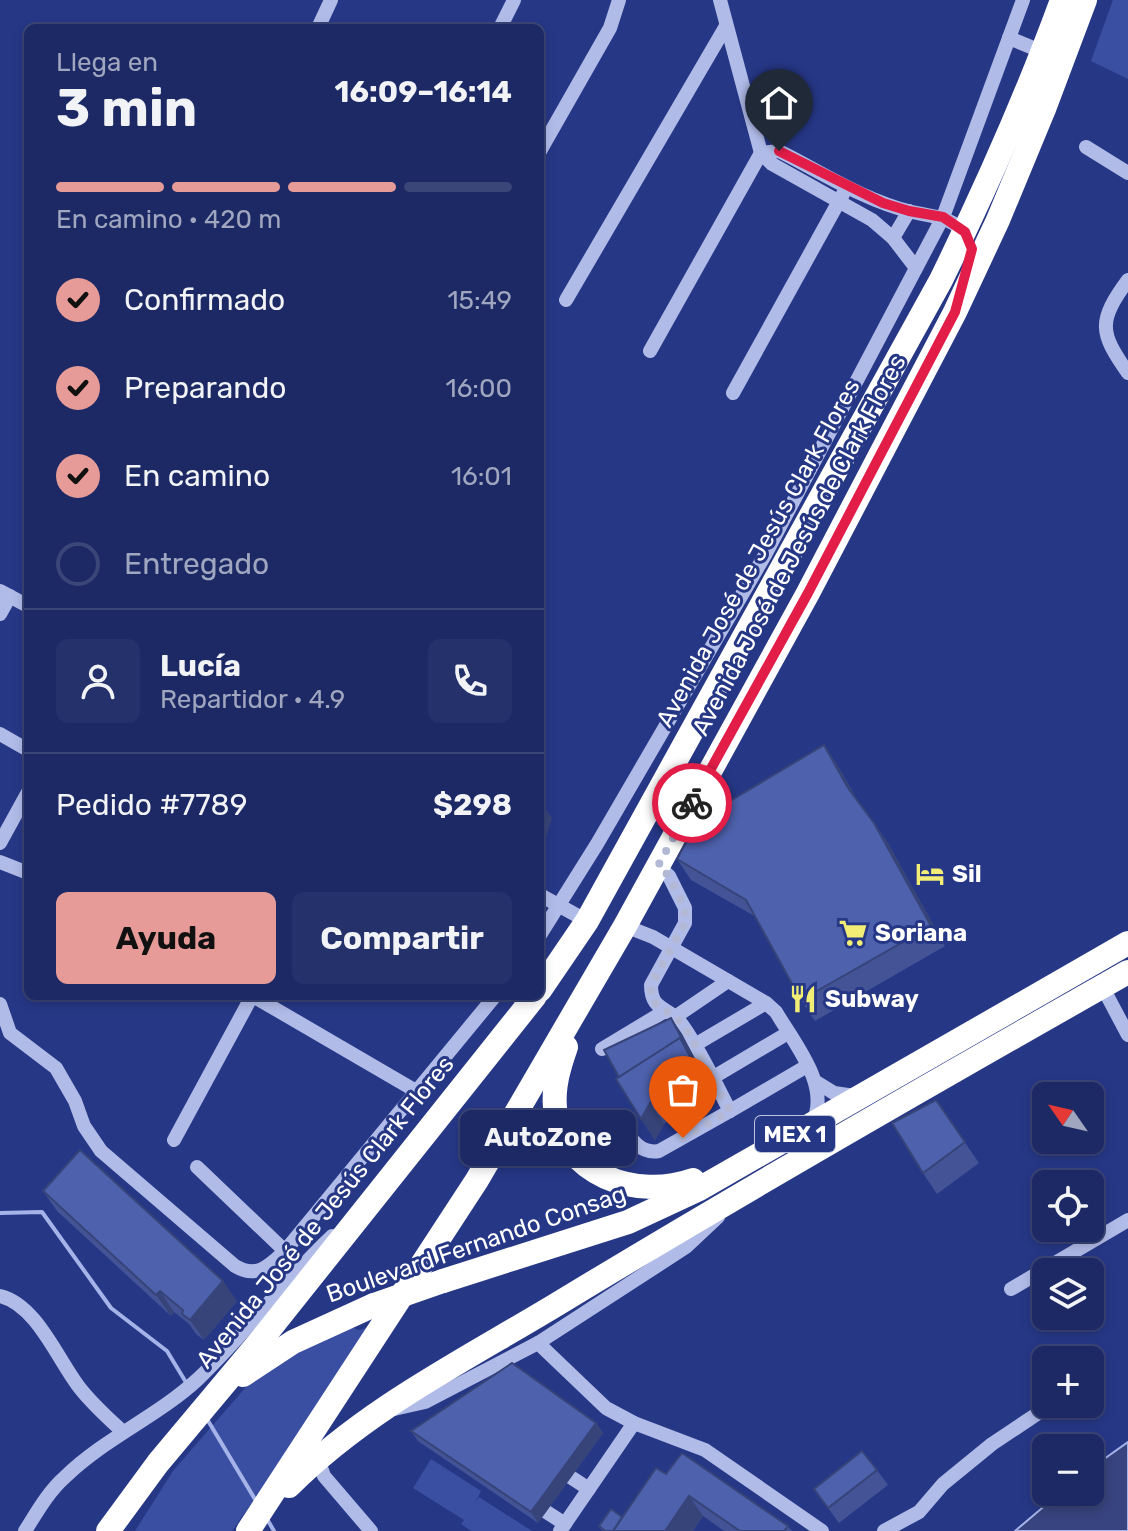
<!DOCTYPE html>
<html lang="es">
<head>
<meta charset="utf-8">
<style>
  body { margin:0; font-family:Rubik,sans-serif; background:#25316a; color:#f1f3f6; height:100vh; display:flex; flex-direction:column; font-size:30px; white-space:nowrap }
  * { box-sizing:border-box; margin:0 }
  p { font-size:26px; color:#a0a6bf }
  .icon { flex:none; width:44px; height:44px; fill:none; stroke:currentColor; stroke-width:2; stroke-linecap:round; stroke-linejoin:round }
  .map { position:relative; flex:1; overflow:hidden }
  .details { position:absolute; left:24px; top:24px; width:520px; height:976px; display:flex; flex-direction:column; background:#1c2964; border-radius:12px; box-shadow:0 4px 12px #0003,0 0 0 2px #3a4578 }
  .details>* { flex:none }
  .needle { width:52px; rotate:304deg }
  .tools { position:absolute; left:1032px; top:1082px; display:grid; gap:16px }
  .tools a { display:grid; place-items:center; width:72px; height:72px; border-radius:12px; background:#1c2964; box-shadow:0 4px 12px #0003,0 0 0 2px #3a4578; font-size:40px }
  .pin { position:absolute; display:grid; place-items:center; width:68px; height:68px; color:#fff; margin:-82px -34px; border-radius:50% 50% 50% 0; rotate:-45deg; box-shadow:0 0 8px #0007 }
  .pin .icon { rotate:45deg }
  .courier { position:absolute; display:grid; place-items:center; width:80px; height:80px; margin:-40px; border:6px solid #e11d48; border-radius:50%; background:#fff; color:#222; box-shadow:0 2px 10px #0007 }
  .bubble { position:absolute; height:56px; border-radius:12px; background:#1c2964; box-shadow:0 4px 12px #0003,0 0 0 2px #3a4578; font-size:26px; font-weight:700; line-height:56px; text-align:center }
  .headline em { font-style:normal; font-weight:700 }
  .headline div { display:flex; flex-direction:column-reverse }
  .headline { display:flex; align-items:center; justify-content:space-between; height:136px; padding:0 32px }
  h1 { font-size:52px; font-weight:700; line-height:60px }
  .bar { display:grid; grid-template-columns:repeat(4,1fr); gap:12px 8px; align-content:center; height:96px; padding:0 32px }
  .bar i { height:10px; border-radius:6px; background:#3a4578 }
  .bar .on { background:#e69b98 }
  .bar p { grid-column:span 4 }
  .line { display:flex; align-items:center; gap:20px; padding:0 32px; border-top:2px solid #3a4578 }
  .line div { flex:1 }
  .round { display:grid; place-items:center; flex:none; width:84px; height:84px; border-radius:12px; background:#25316a }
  ol { padding:0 32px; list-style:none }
  li { display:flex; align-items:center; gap:24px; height:88px }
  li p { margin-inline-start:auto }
  li .icon { padding:8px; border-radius:50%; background:#e69b98; color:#111; stroke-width:4 }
  li:last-child { color:#a0a6bf }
  li i { width:44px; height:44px; border:4px solid #3a4578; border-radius:50% }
  .primary-button { display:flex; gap:16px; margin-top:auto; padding:16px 32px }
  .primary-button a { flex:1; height:92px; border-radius:12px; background:#e69b98; color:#111; font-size:32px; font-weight:700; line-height:92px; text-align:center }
  .primary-button a+a { background:#25316a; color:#f1f3f6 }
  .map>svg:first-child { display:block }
  .green { fill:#3a4fa2 }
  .water { fill:#38447f; stroke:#a5b3e9; stroke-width:2 }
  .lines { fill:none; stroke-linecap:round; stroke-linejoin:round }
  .stream { stroke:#a5b3e9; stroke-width:4 }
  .minor { stroke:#b0bbe8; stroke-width:14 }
  .highway { stroke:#fff; stroke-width:24 }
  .highway-bridge { stroke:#fff; stroke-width:24 }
  .wall { fill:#435395 }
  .shaded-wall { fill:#374479 }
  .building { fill:#4e61ad; stroke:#374479; stroke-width:2 }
  .done { stroke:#b3b9d5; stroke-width:8; stroke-dasharray:0 14.4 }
  .route { stroke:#e11d48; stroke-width:10 }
  .labels { text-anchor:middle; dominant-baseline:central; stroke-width:6; stroke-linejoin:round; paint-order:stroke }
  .shield { fill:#263786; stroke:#bec3db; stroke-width:2 }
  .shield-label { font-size:22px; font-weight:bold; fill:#fff }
  .street-label { font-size:24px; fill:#fff; stroke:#263786 }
  .poi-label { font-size:24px; font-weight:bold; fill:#fff; stroke:#263786; text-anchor:start }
</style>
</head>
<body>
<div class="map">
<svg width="1128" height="1531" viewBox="0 0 1128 1531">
  <rect width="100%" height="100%" fill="#263786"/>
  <g class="green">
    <path d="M1113 0H1128V79L1091 61Z"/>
    <path d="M358 1318 351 1327 359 1330 376 1325 232 1531H135L173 1471 252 1380Z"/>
    <path d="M431 1459 481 1491 475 1503 479 1497 532 1531H471L461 1524 464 1520 413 1488Z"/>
  </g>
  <path class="water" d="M1128 1442V1531H1015L1061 1492H1090V1469Z"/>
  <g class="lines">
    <g class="stream">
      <path d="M0 1213 42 1212 111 1308 167 1351 187 1384"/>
      <path d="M207 1419 256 1501"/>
      <path d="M267 1519 274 1531"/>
    </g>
    <g class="minor">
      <path d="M720 0 761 153 772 164 872 220 893 238 916 268"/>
      <path d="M318 28 331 0"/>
      <path d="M500 28 514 0"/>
      <path d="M1009 38 1043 52"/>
      <path d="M1086 147 1128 173"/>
      <path d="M540 151 610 28 619 0"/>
      <path d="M761 153 779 151C821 172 865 201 912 212 931 216 956 217 967 237"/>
      <path d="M893 238 909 211"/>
      <path d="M1128 280C1098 321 1099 332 1128 373"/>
      <path d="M566 300 726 26"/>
      <path d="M650 351 761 153"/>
      <path d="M733 393 843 194"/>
      <path d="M0 591 28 606"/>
      <path d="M0 614 10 596"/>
      <path d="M0 734 28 750"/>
      <path d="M0 843 28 792"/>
      <path d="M0 862 28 873"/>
      <path d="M658 866 669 876 685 908V923L651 985C651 1011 667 1006 680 1022 698 1045 716 1085 730 1111L807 1066"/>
      <path d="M540 895 587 921"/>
      <path d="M625 926 653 937 766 1003 776 1012C794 1043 832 1087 812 1123"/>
      <path d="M540 935 597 844 765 555 943 217 1023 0"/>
      <path d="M1102 986 1128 1035"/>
      <path d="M253 996 416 1091"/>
      <path d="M0 1004 10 1033 56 1068 75 1101 84 1126 101 1151 235 1266C257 1279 269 1266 285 1251L495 996"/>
      <path d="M675 1017 728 981"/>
      <path d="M693 1046 766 1003"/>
      <path d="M602 1049 665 1011"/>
      <path d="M712 1078 788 1033"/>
      <path d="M816 1082 834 1093 855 1096"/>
      <path d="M616 1117C628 1133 637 1155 659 1151L730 1111"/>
      <path d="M174 1140 252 996"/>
      <path d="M197 1167 285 1251"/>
      <path d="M1011 1289 1128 1220"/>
      <path d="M0 1296C36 1304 58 1360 79 1387 92 1404 108 1418 123 1432"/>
      <path d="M538 1343 606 1408 634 1423 705 1450 822 1531"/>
      <path d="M394 1409 425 1402 538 1343 686 1247 718 1217"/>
      <path d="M318 1459 324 1476 371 1531"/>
      <path d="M555 1467 589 1489"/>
      <path d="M531 1502 565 1524"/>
      <path d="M25 1531C37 1512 48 1492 65 1477 105 1438 157 1417 198 1379 245 1334 284 1281 332 1236"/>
      <path d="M560 1531 634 1423"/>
      <path d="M884 1531 919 1512 943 1484 992 1444 1052 1404"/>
    </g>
    <g class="highway">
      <path d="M540 990 587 921 941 280C986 188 1027 96 1062 0"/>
      <path d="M566 1047C559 1067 553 1087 555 1108 562 1176 637 1200 693 1180"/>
      <path d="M443 1281 628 1222 699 1189 1128 943"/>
      <path d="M243 1375 293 1342 374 1305"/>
      <path d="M289 1486C368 1407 469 1358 564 1300 750 1187 939 1079 1128 972"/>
      <path d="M108 1531 158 1463 261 1340 535 996"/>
      <path d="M248 1531 477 1180 625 926 808 593 955 312 998 220 1044 109 1085 0"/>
    </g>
    <path class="highway-bridge" d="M374 1305 443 1281"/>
  </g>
  <g class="wall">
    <path d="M824 745 838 766 859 803 888 843 945 946 815 1021 801 1000 756 917 691 880 677 859Z"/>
    <path d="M671 1018 682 1034 713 1093 664 1124 655 1140 641 1119 619 1077Z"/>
    <path d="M936 1100 979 1163 937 1194 923 1173Z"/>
    <path d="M43 1191 237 1301 204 1340 196 1334 189 1324 174 1312 171 1316 57 1211Z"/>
    <path d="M596 1423 603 1433 538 1523 418 1441 411 1431Z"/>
    <path d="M877 1470 888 1485 839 1523 814 1489Z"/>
    <path d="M666 1474 788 1526 792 1531H724L703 1516 693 1531H602L599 1526 622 1517Z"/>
  </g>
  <g class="shaded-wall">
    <path d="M824 745 838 766 862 809 848 788Z"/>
    <path d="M540 801 552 818 543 847 540 843Z"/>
    <path d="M874 823 888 843 945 946 931 926Z"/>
    <path d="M671 1018 682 1034 713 1093 699 1073Z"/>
    <path d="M650 1103 664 1124 655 1140 641 1119Z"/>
    <path d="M223 1281 237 1301 204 1340 190 1320Z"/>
    <path d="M160 1291 174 1312 171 1316 156 1295Z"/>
    <path d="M596 1423 603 1433 538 1523 531 1512Z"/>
    <path d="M689 1496 703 1516 693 1531H665Z"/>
  </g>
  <g class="building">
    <path d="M824 745 848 788 874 823 931 926 801 1000 746 900 677 859 698 820Z"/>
    <path d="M671 1018 684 1043 680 1038 619 1077 604 1050Z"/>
    <path d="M680 1038 699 1073 650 1103 641 1119 616 1079Z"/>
    <path d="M936 1100 965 1142 923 1173 892 1123Z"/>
    <path d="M80 1150 223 1281 190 1320 182 1314 183 1310 160 1291 156 1295 43 1191Z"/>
    <path d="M512 1363 596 1423 531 1512 411 1431Z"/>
    <path d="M862 1451 877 1470 828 1508 814 1489Z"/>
    <path d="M682 1453 788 1526 784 1531H740L689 1496 665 1531H613L656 1468 666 1474Z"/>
    <path d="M611 1509 622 1517 613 1531H605L599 1526Z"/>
  </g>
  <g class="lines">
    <path class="done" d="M683 1138 730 1111C714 1082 700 1048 680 1022 667 1006 650 1011 651 985L685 923V908L669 876 658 866 692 803"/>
    <path class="route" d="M692 803 808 593 955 312 972 249 965 232 943 217 909 211 883 203 779 151"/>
  </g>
  <defs>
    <symbol id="hotel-bare" viewBox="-9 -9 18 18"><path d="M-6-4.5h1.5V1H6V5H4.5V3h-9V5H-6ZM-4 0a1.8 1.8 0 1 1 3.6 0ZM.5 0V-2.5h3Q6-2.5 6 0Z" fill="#f1ed75" stroke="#263786" stroke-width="2.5" paint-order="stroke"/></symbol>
    <symbol id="supermarket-bare" viewBox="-9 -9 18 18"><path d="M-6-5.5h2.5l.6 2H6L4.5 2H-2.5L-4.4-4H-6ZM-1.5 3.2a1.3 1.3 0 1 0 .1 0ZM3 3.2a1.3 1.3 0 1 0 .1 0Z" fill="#f1ed75" stroke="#263786" stroke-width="2.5" paint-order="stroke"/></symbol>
    <symbol id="restaurant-bare" viewBox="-9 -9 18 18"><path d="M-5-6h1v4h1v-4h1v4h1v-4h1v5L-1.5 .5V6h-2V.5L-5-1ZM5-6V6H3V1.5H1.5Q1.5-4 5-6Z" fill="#f1ed75" stroke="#263786" stroke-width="2.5" paint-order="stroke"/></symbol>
  </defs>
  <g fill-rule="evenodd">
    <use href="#hotel-bare" x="910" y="854" width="40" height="40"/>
    <use href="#supermarket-bare" x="833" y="913" width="40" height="40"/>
    <use href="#restaurant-bare" x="783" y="979" width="40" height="40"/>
  </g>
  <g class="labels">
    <rect class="shield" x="755" y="1116" width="80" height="36" rx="6"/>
    <g class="shield-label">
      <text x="795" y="1134">MEX 1</text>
    </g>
    <g class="street-label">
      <text transform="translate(799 545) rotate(-62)">Avenida José de Jesús de Clark Flores</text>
      <text transform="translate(758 553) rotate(-61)">Avenida José de Jesús Clark Flores</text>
      <text transform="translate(325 1212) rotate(-51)">Avenida José de Jesús Clark Flores</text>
      <text transform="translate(476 1244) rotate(-19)">Boulevard Fernando Consag</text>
    </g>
    <g class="poi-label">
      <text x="952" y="874">Sil</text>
      <text x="875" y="933">Soriana</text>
      <text x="825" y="999">Subway</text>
    </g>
  </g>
</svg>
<div class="tools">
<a><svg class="needle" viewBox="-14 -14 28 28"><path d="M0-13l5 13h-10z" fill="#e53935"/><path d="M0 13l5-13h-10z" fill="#a0a6bf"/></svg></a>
<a><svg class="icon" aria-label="locate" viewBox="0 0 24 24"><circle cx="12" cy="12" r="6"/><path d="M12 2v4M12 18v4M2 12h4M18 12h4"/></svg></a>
<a><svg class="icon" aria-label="layers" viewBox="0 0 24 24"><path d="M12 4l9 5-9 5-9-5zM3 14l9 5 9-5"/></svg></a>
<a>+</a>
<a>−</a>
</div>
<div class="pin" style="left:683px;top:1138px;background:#ea580c"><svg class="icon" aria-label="bag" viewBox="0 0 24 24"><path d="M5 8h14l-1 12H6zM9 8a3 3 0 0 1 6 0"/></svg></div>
<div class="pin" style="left:779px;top:151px;background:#1f2937"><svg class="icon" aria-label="home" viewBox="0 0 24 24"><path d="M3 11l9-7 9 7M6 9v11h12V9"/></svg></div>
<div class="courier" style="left:692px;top:803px"><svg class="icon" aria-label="bike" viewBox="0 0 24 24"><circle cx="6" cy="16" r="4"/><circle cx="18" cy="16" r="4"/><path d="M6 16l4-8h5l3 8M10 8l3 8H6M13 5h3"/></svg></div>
<div class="bubble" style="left:460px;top:1110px;width:176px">AutoZone</div>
<section class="details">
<div class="headline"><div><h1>3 min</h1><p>Llega en</p></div><em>16:09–16:14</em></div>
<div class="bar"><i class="on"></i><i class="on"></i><i class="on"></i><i></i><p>En camino · 420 m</p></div>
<ol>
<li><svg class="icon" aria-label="check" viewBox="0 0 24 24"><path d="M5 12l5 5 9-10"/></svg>Confirmado<p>15:49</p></li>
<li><svg class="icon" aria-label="check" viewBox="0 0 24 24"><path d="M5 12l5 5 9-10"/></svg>Preparando<p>16:00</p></li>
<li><svg class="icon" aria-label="check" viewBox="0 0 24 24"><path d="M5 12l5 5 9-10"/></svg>En camino<p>16:01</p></li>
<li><i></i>Entregado</li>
</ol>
<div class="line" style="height:144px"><a class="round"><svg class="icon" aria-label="person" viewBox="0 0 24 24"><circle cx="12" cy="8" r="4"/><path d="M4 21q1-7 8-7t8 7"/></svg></a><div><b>Lucía</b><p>Repartidor · 4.9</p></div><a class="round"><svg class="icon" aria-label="phone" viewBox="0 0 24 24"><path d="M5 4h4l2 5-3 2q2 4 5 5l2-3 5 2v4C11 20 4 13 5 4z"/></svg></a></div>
<div class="line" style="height:104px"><div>Pedido #7789</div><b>$298</b></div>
<div class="primary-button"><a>Ayuda</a><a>Compartir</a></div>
</section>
</div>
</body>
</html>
